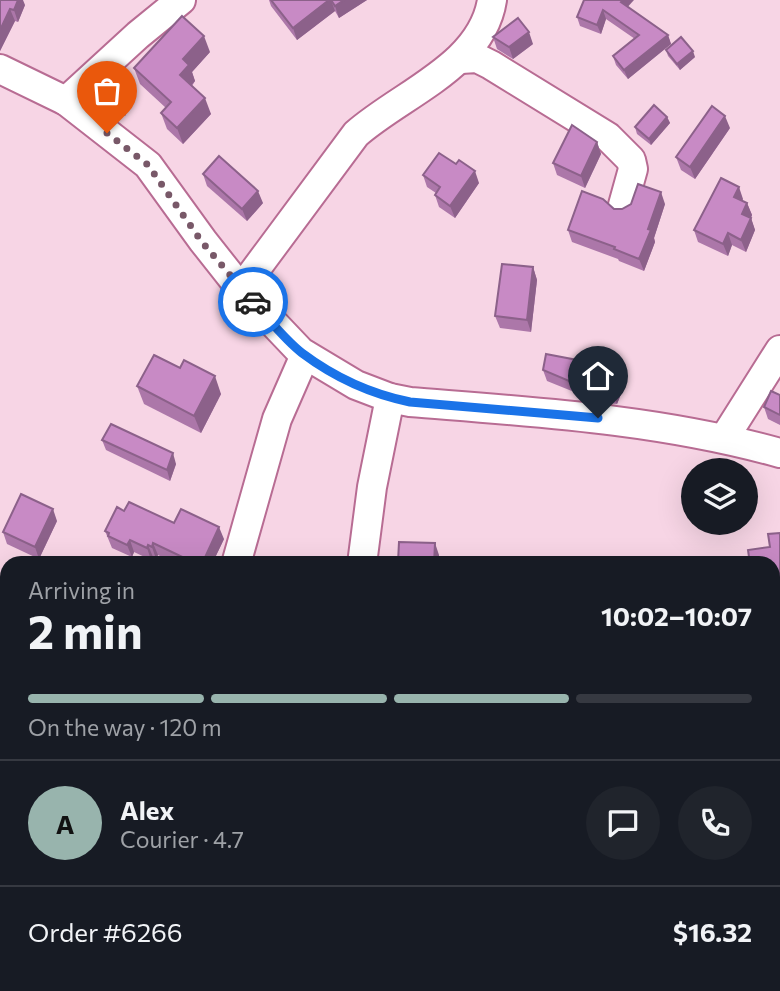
<!DOCTYPE html>
<html lang="en">
<head>
<meta charset="utf-8">
<style>
  body { margin:0; font-family:Commissioner,sans-serif; background:#20242c; color:#f1f3f6; height:100vh; display:flex; flex-direction:column; font-size:26px; white-space:nowrap }
  * { box-sizing:border-box; margin:0 }
  p { font-size:23px; color:#9ea1a6 }
  .icon { flex:none; width:38px; height:38px; fill:none; stroke:currentColor; stroke-width:2; stroke-linecap:round; stroke-linejoin:round }
  .map { position:relative; flex:1; overflow:hidden }
  .side { position:absolute; left:0px; top:556px; width:780px; height:436px; display:flex; flex-direction:column; background:#171b24; border-radius:21px 21px 0 0; box-shadow:0 7px 28px #0002 }
  .side>* { flex:none }
  .tools { position:absolute; left:681px; top:458px; display:grid; gap:14px }
  .tools a { display:grid; place-items:center; width:77px; height:77px; border-radius:50%; background:#171b24; box-shadow:0 7px 28px #0002; font-size:35px }
  .pin { position:absolute; display:grid; place-items:center; width:60px; height:60px; color:#fff; margin:-72px -30px; border-radius:50% 50% 50% 0; rotate:-45deg; box-shadow:0 0 7px #0007 }
  .pin .icon { rotate:45deg }
  .courier { position:absolute; display:grid; place-items:center; width:70px; height:70px; margin:-35px; border:5px solid #1a73e8; border-radius:50%; background:#fff; color:#222; box-shadow:0 2px 9px #0007 }
  .overview em { font-style:normal; font-weight:700 }
  .overview div { display:flex; flex-direction:column-reverse }
  .overview { display:flex; align-items:center; justify-content:space-between; height:119px; padding:0 28px }
  h1 { font-size:46px; font-weight:700; line-height:52px }
  .bar { display:grid; grid-template-columns:repeat(4,1fr); gap:10px 7px; align-content:center; height:84px; padding:0 28px }
  .bar i { height:9px; border-radius:5px; background:#363941 }
  .bar .on { background:#98b4ad }
  .bar p { grid-column:span 4 }
  .line { display:flex; align-items:center; gap:18px; padding:0 28px; border-top:2px solid #363941 }
  .line div { flex:1 }
  .round { display:grid; place-items:center; flex:none; width:74px; height:74px; border-radius:37px; background:#20242c }
  .map>svg:first-child { display:block }
  .lines { fill:none; stroke-linecap:round; stroke-linejoin:round }
  .minor-casing { stroke:#b86c93; stroke-width:32 }
  .minor { stroke:#fff; stroke-width:28 }
  .wall { fill:#ac77a9 }
  .shaded-wall { fill:#8c618a }
  .building { fill:#c88ac5; stroke:#8c618a; stroke-width:2 }
  .done { stroke:#785868; stroke-width:7; stroke-dasharray:0 12.6 }
  .route { stroke:#1a73e8; stroke-width:9 }
</style>
</head>
<body>
<div class="map">
<svg width="780" height="991" viewBox="0 0 780 991">
  <rect width="100%" height="100%" fill="#f7d5e5"/>
  <g class="lines">
    <defs>
      <g id="minor">
        <path d="M461 59 477 58 491 65 608 137 631 160 633 169 623 205"/>
        <path d="M0 69 66 101 148 165 203 241 241 289 301 352 356 385 390 398 410 402C534 412 659 419 780 453"/>
        <path d="M66 101 138 35 181 0"/>
        <path d="M241 289 356 134C401 94 482 66 492 0"/>
        <path d="M725 437 780 350"/>
        <path d="M236 564 277 419 305 355"/>
        <path d="M362 564 372 487 390 398"/>
        <path d="M197 985 209 991"/>
        <path d="M100 991 102 985"/>
      </g>
    </defs>
    <use href="#minor" class="minor-casing"/>
    <use href="#minor" class="minor"/>
  </g>
  <g class="wall">
    <path d="M0 0 25 5 18 22 15 21 0 51Z"/>
    <path d="M269 0H367L339 18 335 11 297 40 271 6Z"/>
    <path d="M584 0 628 7 668 35 671 44 628 79 616 65 613 56 635 39 606 19 601 34 580 26 577 17Z"/>
    <path d="M493 37 533 44 513 59 497 49Z"/>
    <path d="M666 50 695 57 680 70 668 56Z"/>
    <path d="M210 52 192 72 195 81 192 86 211 114 183 144 167 129 161 113 166 108 140 84 134 68Z"/>
    <path d="M93 93 134 95 125 116 116 112 114 117 98 105Z"/>
    <path d="M667 117 670 123 651 145 637 134 635 127Z"/>
    <path d="M730 128 695 179 681 170 676 157Z"/>
    <path d="M597 142 601 154 585 188 557 175 553 163Z"/>
    <path d="M203 174 263 203 247 221 207 186Z"/>
    <path d="M423 175 479 183 455 218 439 207 435 195 436 193 427 187Z"/>
    <path d="M743 199 742 201 747 203 752 215 751 218 755 230 746 252 732 245 728 256 698 242 694 230Z"/>
    <path d="M665 204 654 238 655 242 644 271 619 261 618 259 572 242 568 230 614 209H622Z"/>
    <path d="M533 267 537 280 531 332 500 328 495 316Z"/>
    <path d="M180 368 221 394 201 433 144 404 137 386Z"/>
    <path d="M623 369 627 379 617 404 599 402 547 381 543 370Z"/>
    <path d="M780 395V425L768 419 764 407Z"/>
    <path d="M102 440 176 464 170 481 106 450Z"/>
    <path d="M124 511 174 523 224 539 212 564H176L158 555 156 559 153 557 151 560 134 552 132 557 112 548 105 531Z"/>
    <path d="M57 521 39 559 7 544 3 532Z"/>
    <path d="M780 533V608L775 593 774 594V564L770 547Z"/>
  </g>
  <g class="shaded-wall">
    <path d="M18 0H23L25 5 18 22 14 10Z"/>
    <path d="M329 0H331L335 11 297 40 293 28Z"/>
    <path d="M344 0H367L339 18 335 6Z"/>
    <path d="M623 0H634L624 11 621 2Z"/>
    <path d="M10 9 15 21 0 51V30Z"/>
    <path d="M603 10 606 19 601 34 597 25Z"/>
    <path d="M529 32 533 44 513 59 509 47Z"/>
    <path d="M668 35 671 44 628 79 624 70Z"/>
    <path d="M204 36 210 52 192 72 195 81 186 91 180 75 183 59Z"/>
    <path d="M693 51 695 57 680 70 677 64Z"/>
    <path d="M130 83 134 95 125 116 120 104Z"/>
    <path d="M205 98 211 114 183 144 177 128Z"/>
    <path d="M112 100 116 112 114 117 109 105Z"/>
    <path d="M725 116 730 128 695 179 690 167Z"/>
    <path d="M667 117 670 123 651 145 649 139Z"/>
    <path d="M597 142 601 154 585 188 581 176Z"/>
    <path d="M475 171 479 183 455 218 450 206Z"/>
    <path d="M739 187 743 199 738 209 734 197Z"/>
    <path d="M258 191 263 203 247 221 242 209Z"/>
    <path d="M661 192 665 204 654 238 655 242 644 271 639 259 648 229Z"/>
    <path d="M747 203 752 215 747 226 742 214Z"/>
    <path d="M751 218 755 230 746 252 741 240Z"/>
    <path d="M728 233 732 245 728 256 723 244Z"/>
    <path d="M533 267 537 280 531 332 527 320Z"/>
    <path d="M623 369 627 379 617 404 613 394Z"/>
    <path d="M215 376 221 394 201 433 194 416Z"/>
    <path d="M173 453 176 464 170 481 167 470Z"/>
    <path d="M53 509 57 521 39 559 35 547Z"/>
    <path d="M219 527 224 539 212 564H202Z"/>
    <path d="M130 540 134 552 132 557 127 545Z"/>
    <path d="M153 543 158 555 156 559 152 547Z"/>
    <path d="M435 543 439 555V564H434Z"/>
    <path d="M148 545 153 557 151 560 147 548Z"/>
  </g>
  <g class="building">
    <path d="M0 0H18L14 10 10 9 0 30Z"/>
    <path d="M271 0H329L293 28Z"/>
    <path d="M331 0H344L335 6Z"/>
    <path d="M584 0H623L621 2 668 35 624 70 613 56 639 35 603 10 597 25 577 17Z"/>
    <path d="M182 16 204 36 183 59 189 65 180 75 205 98 177 128 161 113 171 102 134 68Z"/>
    <path d="M518 18 529 32 509 47 493 37Z"/>
    <path d="M681 37 693 51 677 64 666 50Z"/>
    <path d="M105 72 130 83 120 104 112 100 109 105 93 93 101 76Z"/>
    <path d="M654 105 667 117 649 139 635 127Z"/>
    <path d="M712 106 725 116 690 167 676 157Z"/>
    <path d="M572 125 597 142 581 176 553 163Z"/>
    <path d="M439 153 456 164 459 160 475 171 450 206 435 195 440 187 423 175Z"/>
    <path d="M219 156 258 191 242 209 203 174Z"/>
    <path d="M721 178 739 187 734 197 747 203 742 214 751 218 741 240 728 233 723 244 694 230Z"/>
    <path d="M638 184 661 192 648 229 651 230 639 259 614 249 615 247 568 230 582 191 603 199 614 209H622L631 204Z"/>
    <path d="M502 264 533 267 527 320 495 316Z"/>
    <path d="M546 354 588 362 591 355 623 369 613 394 595 392 543 370Z"/>
    <path d="M154 355 180 368 184 360 215 376 194 416 137 386Z"/>
    <path d="M771 391 780 395V415L764 407Z"/>
    <path d="M111 424 173 453 167 470 102 440Z"/>
    <path d="M21 494 53 509 35 547 3 532Z"/>
    <path d="M129 502 174 523 181 509 219 527 202 564H197L153 543 152 547 148 545 147 548 130 540 127 545 108 536 109 533 105 531 117 507 124 511Z"/>
    <path d="M780 533V594L775 595 774 583V564H750L748 550 770 547 768 534Z"/>
    <path d="M399 542 435 543 434 564 398 562Z"/>
  </g>
  <g class="lines">
    <path class="done" d="M107 133 148 165 202 242 253 302"/>
    <path class="route" d="M253 302C269 319 284 339 302 353 334 377 371 394 410 402L598 418"/>
  </g>
</svg>
<div class="tools">
<a><svg class="icon" aria-label="layers" viewBox="0 0 24 24"><path d="M12 4l9 5-9 5-9-5zM3 14l9 5 9-5"/></svg></a>
</div>
<div class="pin" style="left:107px;top:133px;background:#ea580c"><svg class="icon" aria-label="bag" viewBox="0 0 24 24"><path d="M5 8h14l-1 12H6zM9 8a3 3 0 0 1 6 0"/></svg></div>
<div class="pin" style="left:598px;top:418px;background:#1f2937"><svg class="icon" aria-label="home" viewBox="0 0 24 24"><path d="M3 11l9-7 9 7M6 9v11h12V9"/></svg></div>
<div class="courier" style="left:253px;top:302px"><svg class="icon" aria-label="car" viewBox="0 0 24 24"><path d="M5 17H2v-5l4-1 3-4h7l3 4 3 1v5h-3M9 17h6M6 11h13"/><circle cx="7" cy="17" r="2"/><circle cx="17" cy="17" r="2"/></svg></div>
<section class="side">
<div class="overview"><div><h1>2 min</h1><p>Arriving in</p></div><em>10:02–10:07</em></div>
<div class="bar"><i class="on"></i><i class="on"></i><i class="on"></i><i></i><p>On the way · 120 m</p></div>
<div class="line" style="height:126px"><b class="round" style="background:#98b4ad;color:#111">A</b><div><b>Alex</b><p>Courier · 4.7</p></div><a class="round"><svg class="icon" aria-label="chat" viewBox="0 0 24 24"><path d="M4 5h16v11H9l-5 4z"/></svg></a><a class="round"><svg class="icon" aria-label="phone" viewBox="0 0 24 24"><path d="M5 4h4l2 5-3 2q2 4 5 5l2-3 5 2v4C11 20 4 13 5 4z"/></svg></a></div>
<div class="line" style="height:91px"><div>Order #6266</div><b>$16.32</b></div>
</section>
</div>
</body>
</html>
